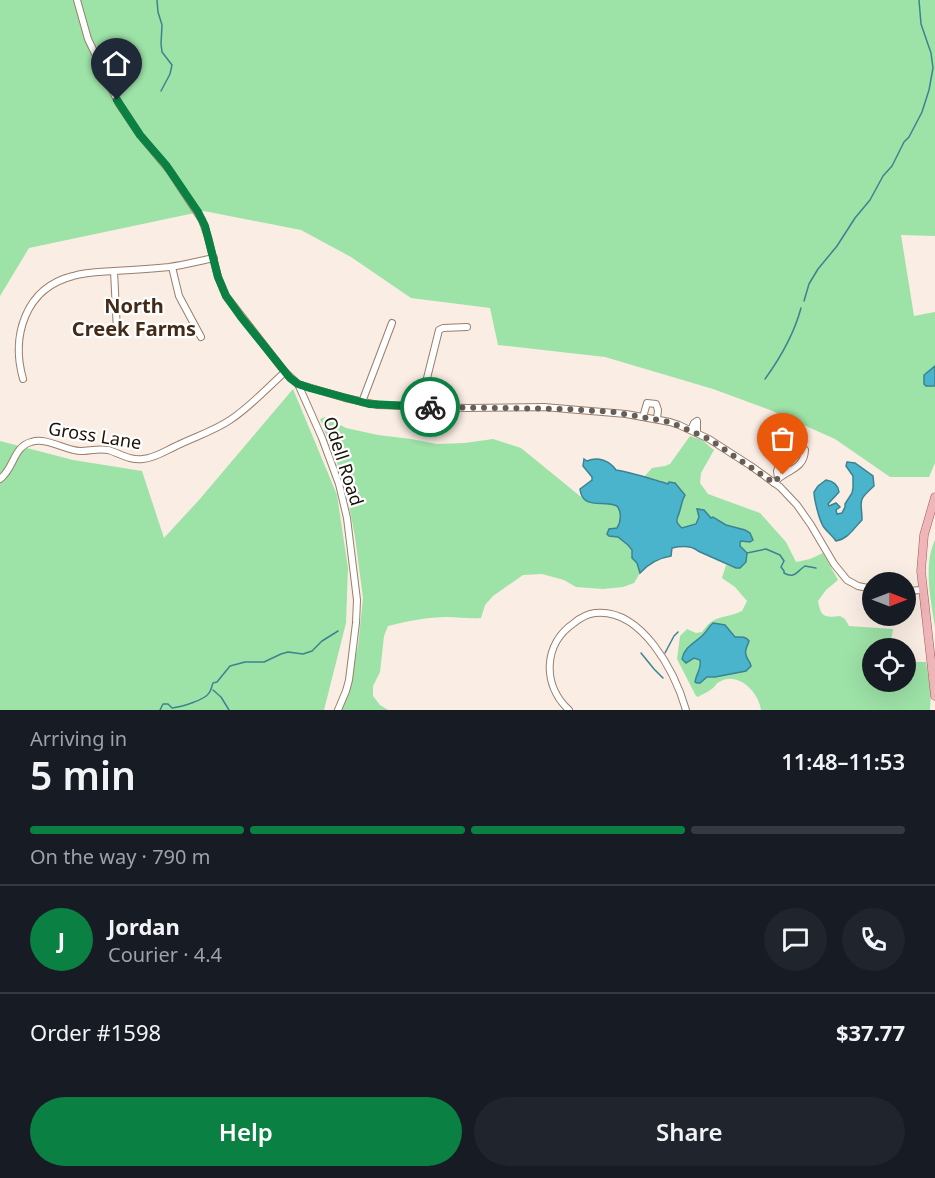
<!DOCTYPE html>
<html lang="en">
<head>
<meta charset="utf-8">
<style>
  body { margin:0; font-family:"Noto Sans",sans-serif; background:#20242c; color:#f1f3f6; height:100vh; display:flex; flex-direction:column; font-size:22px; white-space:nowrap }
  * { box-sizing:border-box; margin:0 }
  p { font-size:20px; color:#9ea1a6 }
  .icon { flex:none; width:33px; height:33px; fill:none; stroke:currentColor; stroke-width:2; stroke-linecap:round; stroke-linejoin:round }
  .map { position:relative; height:710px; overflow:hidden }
  .drawer { display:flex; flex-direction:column; background:#171b24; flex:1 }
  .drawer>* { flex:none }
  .needle { width:39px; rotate:90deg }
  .tools { position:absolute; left:862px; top:572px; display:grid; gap:12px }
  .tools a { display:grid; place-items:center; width:54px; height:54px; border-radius:50%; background:#171b24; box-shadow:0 6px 24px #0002; font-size:30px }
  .pin { position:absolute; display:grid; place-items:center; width:51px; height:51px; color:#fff; margin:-62px -26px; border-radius:50% 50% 50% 0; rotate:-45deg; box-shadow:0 0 6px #0007 }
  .pin .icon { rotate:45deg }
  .courier { position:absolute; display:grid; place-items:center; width:60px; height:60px; margin:-30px; border:4px solid #0b8043; border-radius:50%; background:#fff; color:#222; box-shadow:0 2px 8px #0007 }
  .head em { font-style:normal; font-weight:600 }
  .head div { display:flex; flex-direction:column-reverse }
  .head { display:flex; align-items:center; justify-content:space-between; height:102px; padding:0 30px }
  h1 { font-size:39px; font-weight:600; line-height:45px }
  .bar { display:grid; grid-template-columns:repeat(4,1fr); gap:9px 6px; align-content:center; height:72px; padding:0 30px }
  .bar i { height:8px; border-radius:4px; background:#363941 }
  .bar .on { background:#0b8043 }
  .bar p { grid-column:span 4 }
  .line { display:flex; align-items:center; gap:15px; padding:0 30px; border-top:2px solid #363941 }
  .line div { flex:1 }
  .round { display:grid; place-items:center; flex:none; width:63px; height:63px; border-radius:32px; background:#20242c }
  .primary-button { display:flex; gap:12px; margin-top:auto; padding:12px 30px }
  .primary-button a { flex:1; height:69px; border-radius:36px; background:#0b8043; color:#fff; font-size:24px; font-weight:600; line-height:69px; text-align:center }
  .primary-button a+a { background:#20242c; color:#f1f3f6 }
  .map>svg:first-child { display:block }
  .green { fill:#9de2a7 }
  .water { fill:#4ab4cd; stroke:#3c8392; stroke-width:1.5 }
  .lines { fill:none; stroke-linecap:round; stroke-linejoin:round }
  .stream { stroke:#3c8392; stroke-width:1.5 }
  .minor-casing { stroke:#9b7e69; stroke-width:8 }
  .major-casing { stroke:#9f5c5d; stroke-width:9 }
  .minor { stroke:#fff; stroke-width:6 }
  .major { stroke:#f0b5b9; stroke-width:8 }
  .done { stroke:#695e55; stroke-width:6; stroke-dasharray:0 10.8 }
  .route { stroke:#0b8043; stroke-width:8 }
  .labels { text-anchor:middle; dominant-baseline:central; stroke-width:4.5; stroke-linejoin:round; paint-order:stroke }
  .street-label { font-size:18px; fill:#1b1108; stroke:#fff }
  .neighbourhood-label { font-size:20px; font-weight:bold; fill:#432b18; stroke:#fff }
</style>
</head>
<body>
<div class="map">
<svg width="935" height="710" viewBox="0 0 935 710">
  <rect width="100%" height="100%" fill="#faede4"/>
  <g class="green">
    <path d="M0 0H935V236L901 235 914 316 935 312V463L929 477H890L835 439 770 410 713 389 605 357 498 345 490 308 411 298 351 257 301 230 204 211 29 248 0 296Z"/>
    <path d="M293 389 337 495 348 568 346 623 324 710H0V441L73 460 142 471 164 538 199 500Z"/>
    <path d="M325 417 346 428 378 435 411 439 437 444 465 443 493 439 521 448 586 501C596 504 607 502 617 505 625 518 619 527 609 536L618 537 628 545 632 550V558L637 563 640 573 634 583 623 587 603 589 576 587 564 580 542 574 523 575 493 596 485 605 481 618C470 619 458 617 447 617 428 617 407 621 388 626L384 636 380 672 373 686V696L380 705 388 710H341L347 693 358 646 363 598 355 537 345 484 320 419Z"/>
    <path d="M690 436 702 440 714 450 701 473 700 483 708 494 760 513 786 542 796 562 810 559 823 553 838 580 826 590 818 601C821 617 824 618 840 616L845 619 849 626 893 629 890 648H873V681H881L890 685 898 681H906V665L913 662H926L931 692 930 710H761C759 693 739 672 721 681 715 684 719 682 714 687 710 691 703 694 698 697L696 696 677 659 680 636 687 629 696 633 702 632C714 614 725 619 742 611L747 601 735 587 722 578 726 565 736 568 740 546V543L741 541 747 542 745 530 726 525 713 517 711 518 697 509 699 517 696 524 682 528C679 526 676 524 676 520 677 515 683 499 685 495L675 483 665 484 662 481 644 477 652 468 665 466 670 464Z"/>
    <path d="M935 540V627C931 600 923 565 935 540Z"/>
  </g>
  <g class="water">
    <path d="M935 366V386H926L924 384V375Z"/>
    <path d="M584 459 587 461C598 456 610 461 616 470 634 473 652 479 668 484L669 482 675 483 685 495C682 500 682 503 680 510 678 519 673 520 682 528L696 524 699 517 697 509 704 510 711 518 713 517 726 525 745 530 750 533 753 540 750 542 741 541 740 543V546L747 553 746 562 740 568H736L698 551C691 545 681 546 672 548L671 556C658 558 649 563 640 573L637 563 632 558V550L628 545 618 537 609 536 607 534 609 529 617 528C621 522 622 512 617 506 603 500 582 510 580 489L592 480V477L583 466Z"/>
    <path d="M847 462 855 463 873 476 874 486C856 502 862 500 862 520 854 528 848 539 836 541 832 535 827 532 823 526 819 519 814 499 814 492L818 486 826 480C833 481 838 484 839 492L828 504 829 506 836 503 840 507 836 510 837 514 842 513 845 507V504L852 493 853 488V476L846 466Z"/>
    <path d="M713 623 725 625 735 637C740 637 746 636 749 641 748 645 744 650 746 655 747 660 750 661 751 666L746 671 715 677H707L700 683H697L695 682C696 674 702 668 700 660L694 658 686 663 682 659C684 647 695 643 703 635 707 631 709 626 713 623Z"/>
  </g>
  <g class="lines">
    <g class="stream">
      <path d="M157 0 158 12 162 25 161 44 162 52 172 65 170 74 161 91"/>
      <path d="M804 301 809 284 818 269 837 246 855 218 870 200 883 176 892 166 904 142 909 137 922 112 929 90 933 68 931 53 921 24 919 0"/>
      <path d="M765 379C781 357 794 334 801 308"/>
      <path d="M747 553 766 549 780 555 784 561 781 567 784 571V573C795 579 796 572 805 566L816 568"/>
      <path d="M641 653 654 669 663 678"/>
      <path d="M665 653 674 636 678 632"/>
      <path d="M213 690 221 697 229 710"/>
      <path d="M160 710 163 704H168L172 708C181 707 205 700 209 693 211 691 212 685 213 683L217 682 230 666 245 662H264L281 654 288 652 303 654 312 651 322 641 338 631"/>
    </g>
    <defs>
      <g id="minor">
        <path d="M77 0 88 39 119 104 140 135 170 171 202 220 208 237 218 277 226 296 285 372 298 384 322 438 339 484 347 518 357 600 356 623 349 680 346 691 338 710"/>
        <path d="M172 267 179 296 201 337"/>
        <path d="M114 271 117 331"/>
        <path d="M23 379C11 336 25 288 73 276 86 272 100 272 114 271 132 270 150 269 169 267 184 265 199 261 214 258"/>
        <path d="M298 384 345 398 378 405 468 408 544 407 567 409 626 414 670 422 679 425 709 439 751 466 780 487 797 505 811 525 834 564 847 580 858 586 873 589"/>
        <path d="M362 402 392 323"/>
        <path d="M420 406 439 330 443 328 467 327"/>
        <path d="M643 417 647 403 656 404 658 410 657 419"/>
        <path d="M691 430 694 423 697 421V433"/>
        <path d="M778 478 777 471 779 465H784L790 471"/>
        <path d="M0 479C14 469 13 447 31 442 47 437 64 450 80 451 89 451 99 448 108 450 119 453 130 461 143 459 155 458 165 451 176 446 194 437 214 431 230 420 250 407 267 388 285 372"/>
        <path d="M774 483C785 469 804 471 805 450"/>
        <path d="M906 591 922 590"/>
        <path d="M569 710C542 685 543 644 574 623 580 618 587 614 595 613 642 608 675 672 686 710"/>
      </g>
      <path id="major" d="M935 497 924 535 921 571 935 696"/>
    </defs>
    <use href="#minor" class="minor-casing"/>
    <use href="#major" class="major-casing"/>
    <use href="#minor" class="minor"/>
    <use href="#major" class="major"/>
  </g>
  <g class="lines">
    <path class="done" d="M430 407 567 409 613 412 670 422 709 439 774 483 778 478 783 475"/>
    <path class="route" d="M117 100 140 135 166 165 198 212 205 226 218 277 226 296 241 317 290 378 298 384 310 388 369 404 430 407"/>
  </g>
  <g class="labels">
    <g class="street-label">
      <text transform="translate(95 435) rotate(9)">Gross Lane</text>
      <text transform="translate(344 461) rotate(72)">Odell Road</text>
    </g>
    <g class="neighbourhood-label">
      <text x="134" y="305">North<tspan x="134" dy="23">Creek Farms</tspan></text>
    </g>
  </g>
</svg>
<div class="tools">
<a><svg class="needle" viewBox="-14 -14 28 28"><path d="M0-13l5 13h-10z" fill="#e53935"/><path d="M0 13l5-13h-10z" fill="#9ea1a6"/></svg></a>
<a><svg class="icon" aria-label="locate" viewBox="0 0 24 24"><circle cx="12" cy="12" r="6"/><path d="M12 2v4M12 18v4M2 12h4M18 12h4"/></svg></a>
</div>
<div class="pin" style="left:783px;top:475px;background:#ea580c"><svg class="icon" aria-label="bag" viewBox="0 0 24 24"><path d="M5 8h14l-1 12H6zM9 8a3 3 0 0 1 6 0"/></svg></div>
<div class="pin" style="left:117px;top:100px;background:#1f2937"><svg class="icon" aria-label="home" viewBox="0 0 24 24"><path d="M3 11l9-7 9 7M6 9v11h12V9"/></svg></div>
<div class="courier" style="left:430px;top:407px"><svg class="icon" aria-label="bike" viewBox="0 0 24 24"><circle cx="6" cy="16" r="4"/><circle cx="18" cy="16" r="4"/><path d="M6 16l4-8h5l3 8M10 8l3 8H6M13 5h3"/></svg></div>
</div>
<section class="drawer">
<div class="head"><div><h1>5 min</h1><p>Arriving in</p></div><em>11:48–11:53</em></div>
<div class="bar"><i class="on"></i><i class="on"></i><i class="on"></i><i></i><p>On the way · 790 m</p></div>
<div class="line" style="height:108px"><b class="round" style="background:#0b8043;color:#fff">J</b><div><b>Jordan</b><p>Courier · 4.4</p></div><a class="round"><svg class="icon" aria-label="chat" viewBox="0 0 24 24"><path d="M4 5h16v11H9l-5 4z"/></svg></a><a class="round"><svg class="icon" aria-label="phone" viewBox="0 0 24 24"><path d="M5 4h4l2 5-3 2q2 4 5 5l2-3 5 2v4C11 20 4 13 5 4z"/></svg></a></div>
<div class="line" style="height:78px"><div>Order #1598</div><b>$37.77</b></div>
<div class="primary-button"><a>Help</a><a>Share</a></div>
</section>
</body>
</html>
